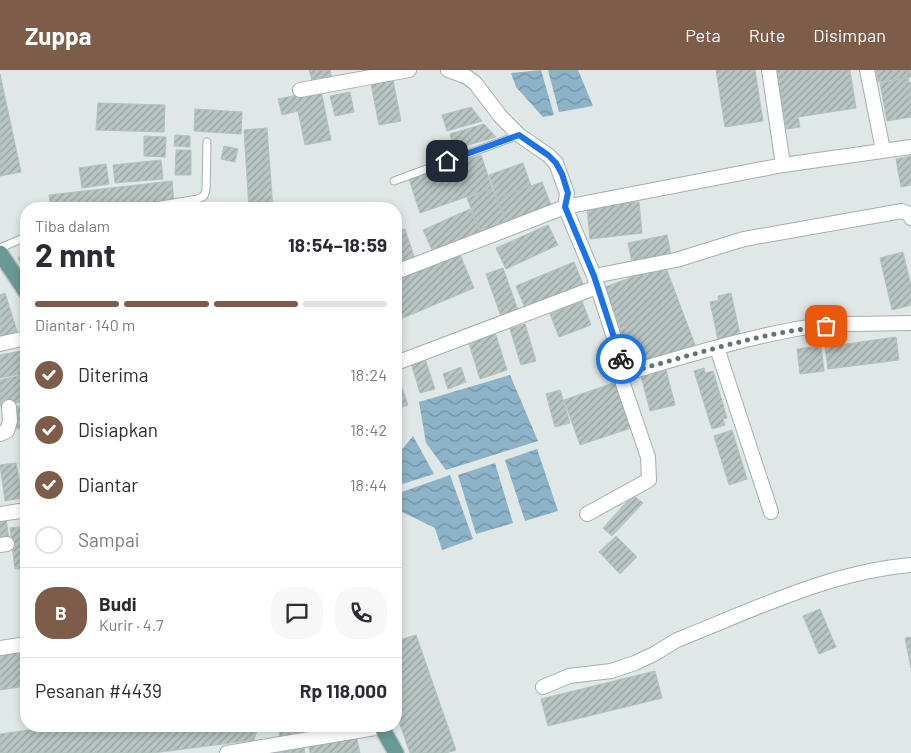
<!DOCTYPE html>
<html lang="id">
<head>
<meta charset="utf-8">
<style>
  body { margin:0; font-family:Barlow,sans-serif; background:#f7f7f7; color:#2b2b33; height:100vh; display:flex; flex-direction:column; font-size:19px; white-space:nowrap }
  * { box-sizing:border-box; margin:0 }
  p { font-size:16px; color:#7c7c81 }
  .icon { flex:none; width:28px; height:28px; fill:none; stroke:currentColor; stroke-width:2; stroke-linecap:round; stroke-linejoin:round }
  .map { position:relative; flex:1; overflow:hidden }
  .side { position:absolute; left:20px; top:132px; width:382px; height:530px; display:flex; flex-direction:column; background:#fff; border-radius:20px; box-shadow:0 2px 8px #0003 }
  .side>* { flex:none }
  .pin { position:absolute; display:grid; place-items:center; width:42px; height:42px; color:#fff; margin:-21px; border-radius:10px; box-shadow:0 2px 8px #0006 }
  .courier { position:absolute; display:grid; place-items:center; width:50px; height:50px; margin:-25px; border:4px solid #1a73e8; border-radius:50%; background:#fff; color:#222; box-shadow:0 1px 6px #0007 }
  .overview em { font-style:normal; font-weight:700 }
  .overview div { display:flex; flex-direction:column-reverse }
  .overview { display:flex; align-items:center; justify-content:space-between; height:85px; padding:0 15px }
  h1 { font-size:32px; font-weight:700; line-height:38px }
  .bar { display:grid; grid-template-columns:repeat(4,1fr); gap:8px 5px; align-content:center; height:60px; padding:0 15px }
  .bar i { height:6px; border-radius:4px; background:#e1e1e2 }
  .bar .selected { background:#7d5d49 }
  .bar p { grid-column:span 4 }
  .line { display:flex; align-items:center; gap:12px; padding:0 15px; border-top:1px solid #e1e1e2 }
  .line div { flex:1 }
  .round { display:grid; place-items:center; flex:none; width:52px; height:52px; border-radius:20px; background:#f7f7f7 }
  ol { padding:0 15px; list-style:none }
  li { display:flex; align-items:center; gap:15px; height:55px }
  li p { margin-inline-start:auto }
  li .icon { padding:5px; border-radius:50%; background:#7d5d49; color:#fff; stroke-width:4 }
  li:last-child { color:#7c7c81 }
  li i { width:28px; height:28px; border:2px solid #e1e1e2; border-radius:50% }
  header { display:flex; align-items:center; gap:30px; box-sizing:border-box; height:70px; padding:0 25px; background:#7d5d49; color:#fff }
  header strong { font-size:24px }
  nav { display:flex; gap:28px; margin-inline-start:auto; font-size:18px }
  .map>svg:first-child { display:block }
  .water { fill:url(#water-waves) }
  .building { fill:url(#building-hatch); stroke:#b2c1bd }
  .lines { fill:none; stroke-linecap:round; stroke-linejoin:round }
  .lane-casing { stroke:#a3afad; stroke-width:9 }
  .street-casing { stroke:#a3afad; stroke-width:16 }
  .primary-casing { stroke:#bdc3c2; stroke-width:18 }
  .lane { stroke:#fff; stroke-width:7 }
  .street { stroke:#fff; stroke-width:14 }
  .primary { stroke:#689995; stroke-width:15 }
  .done { stroke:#647472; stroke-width:5; stroke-dasharray:0 9 }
  .route { stroke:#1a73e8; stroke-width:6 }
</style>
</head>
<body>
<header>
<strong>Zuppa</strong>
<nav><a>Peta</a><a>Rute</a><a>Disimpan</a></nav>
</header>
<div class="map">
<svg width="911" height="683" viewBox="0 0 911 683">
  <defs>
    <pattern id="water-waves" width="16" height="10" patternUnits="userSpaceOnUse" patternTransform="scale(1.25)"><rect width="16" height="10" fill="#8cb3c7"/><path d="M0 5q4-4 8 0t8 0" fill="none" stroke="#7292a2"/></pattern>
    <pattern id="building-hatch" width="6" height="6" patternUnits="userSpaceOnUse" patternTransform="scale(1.25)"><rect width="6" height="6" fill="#b8c5c2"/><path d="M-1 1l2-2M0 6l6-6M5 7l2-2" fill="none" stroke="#95a19e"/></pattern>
  </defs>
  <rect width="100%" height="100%" fill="#dfe8e6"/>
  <g class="water">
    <path d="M541 0 554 45 543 47 516 17 511 3Z"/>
    <path d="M548 0H578L593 36 559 42Z"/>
    <path d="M510 305 538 371 446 400 426 373 419 332Z"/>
    <path d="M413 366 434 404 396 416V387Z"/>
    <path d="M537 379 558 441 525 451 505 390Z"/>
    <path d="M495 393 513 453 476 464 458 405Z"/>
    <path d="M450 405 473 469 442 480 435 458 398 440 396 435V424Z"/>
  </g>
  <g class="building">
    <path d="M309 0H330L332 8 321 12 320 7 312 10Z"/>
    <path d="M716 0H755L763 51 725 57Z"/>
    <path d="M777 0H850L856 38 798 47 800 57 786 59Z"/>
    <path d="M876 0H911V7L878 12Z"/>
    <path d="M0 4 21 102 0 106Z"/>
    <path d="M908 8 911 15V47L887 51 880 13Z"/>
    <path d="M393 10 401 51 379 55 371 14Z"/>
    <path d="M321 20 331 70 305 75 298 41 282 45 278 29Z"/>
    <path d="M350 22 354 42 335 46 330 26Z"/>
    <path d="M98 33 165 35 164 62 96 60Z"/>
    <path d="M471 37 482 51 447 61 442 45Z"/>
    <path d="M195 39 242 42 241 64 194 61Z"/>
    <path d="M484 54 496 67 454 79 450 64Z"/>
    <path d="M267 58 273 139H249L244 60Z"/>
    <path d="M175 65 190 66V77L174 76Z"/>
    <path d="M144 66 166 67 165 87 144 86Z"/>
    <path d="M224 76 238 79 235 92 221 89Z"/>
    <path d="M176 80H191V105H175Z"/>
    <path d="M481 85 492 118 420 143 409 109Z"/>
    <path d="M911 86V115L901 117 896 89Z"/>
    <path d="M161 90 163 109 115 113 113 95Z"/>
    <path d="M523 93 531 116 497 128 489 105Z"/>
    <path d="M106 94 109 114 82 118 79 98Z"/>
    <path d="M172 111 174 133 121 139H51L49 125Z"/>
    <path d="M542 112 551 135 506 151 497 128Z"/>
    <path d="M492 118 506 151 480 161 467 128Z"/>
    <path d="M639 132 642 163 590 169 587 137Z"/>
    <path d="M470 139 480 161 433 182 423 160Z"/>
    <path d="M548 155 558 175 506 199 496 178Z"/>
    <path d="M405 159 415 189 398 194 396 188V162Z"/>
    <path d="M667 165 672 189 633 197 628 173Z"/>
    <path d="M459 182 474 218 396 251V209Z"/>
    <path d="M903 182 911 216V235L892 240 880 188Z"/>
    <path d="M26 183V197L23 198 18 188Z"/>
    <path d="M574 192 583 214 525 238 516 216Z"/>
    <path d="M665 195 695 275 634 297 605 217Z"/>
    <path d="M503 198 518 240 501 246 486 204Z"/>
    <path d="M5 223 17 261 0 267V225Z"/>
    <path d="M731 223 741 269 719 274 710 232 719 230 718 226Z"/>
    <path d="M582 231 591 255 559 267 550 244Z"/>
    <path d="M525 254 536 291 521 295 510 259Z"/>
    <path d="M494 259 507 300 480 309 467 267Z"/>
    <path d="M896 267 899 290 828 299 825 277Z"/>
    <path d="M821 276 824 301 800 304 797 279Z"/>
    <path d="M26 280V303L0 308V285Z"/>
    <path d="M425 289 435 319 420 323 411 293Z"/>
    <path d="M461 297 466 312 448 319 443 304Z"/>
    <path d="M704 298 705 303 713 301 727 348 723 349 725 355 712 359 694 301Z"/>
    <path d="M666 300 675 335 650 341 641 306Z"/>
    <path d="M396 301 408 335 396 339Z"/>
    <path d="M26 304V331L0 336V310Z"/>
    <path d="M619 311 634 357 580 375 564 330Z"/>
    <path d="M560 320 570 353 555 357 546 324Z"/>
    <path d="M26 335V358L17 359 13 337Z"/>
    <path d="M732 360 747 409 729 415 714 366Z"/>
    <path d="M16 393 22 428 5 431 0 395Z"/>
    <path d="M633 425 643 433 612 466 603 458Z"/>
    <path d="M0 448H6L9 470 0 471Z"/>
    <path d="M26 456V498L15 499 10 458Z"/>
    <path d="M616 466 637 487 620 504 599 482Z"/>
    <path d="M820 539 836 577 819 584 803 546Z"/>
    <path d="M416 565 456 680 446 683H410L396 643V571Z"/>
    <path d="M911 567V598L905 568Z"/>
    <path d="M26 581V616L0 620V584Z"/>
    <path d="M655 601 662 628 548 656 541 629Z"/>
    <path d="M59 656H261L258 657 254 670 153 683H0V664Z"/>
    <path d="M289 656H326L320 664 280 670 279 661 289 659Z"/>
    <path d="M356 665 360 683H310L308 674Z"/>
    <path d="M304 678 305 683H269Z"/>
  </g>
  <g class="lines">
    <defs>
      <g id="lane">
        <path d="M394 111 519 65"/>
        <path d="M137 139 198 129 204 126 206 120 207 72"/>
        <path d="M0 178 26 167"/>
      </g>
      <g id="street">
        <path d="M448 0 467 7 475 13 501 47 519 65 548 85 556 93 567 123 565 137 594 206 621 289C625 296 628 300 637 300 689 285 742 269 796 259 834 252 873 254 911 253"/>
        <path d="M769 0 783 95"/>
        <path d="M867 0 883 80"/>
        <path d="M300 20 409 0"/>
        <path d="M396 202 565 137 783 95 911 77"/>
        <path d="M594 206 676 190 744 169 902 141 911 145V148"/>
        <path d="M0 274 26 268"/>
        <path d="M717 278 771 442"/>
        <path d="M396 293 597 217"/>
        <path d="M0 364 7 361 10 351 9 337"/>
        <path d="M0 444 26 440"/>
        <path d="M587 444 649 410 648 387 623 314 622 304 626 297"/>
        <path d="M0 475 7 474"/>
        <path d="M0 578 26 574"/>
        <path d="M543 617 569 606 611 601 635 593 654 584 677 570C753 540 829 502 911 495"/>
        <path d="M227 683 381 657"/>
      </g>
      <g id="primary">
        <path d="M0 183 26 222"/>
        <path d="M381 656 396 683"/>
      </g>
    </defs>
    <use href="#lane" class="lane-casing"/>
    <use href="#street" class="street-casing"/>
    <use href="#primary" class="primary-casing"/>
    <use href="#lane" class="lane"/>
    <use href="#street" class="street"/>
    <use href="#primary" class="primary"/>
  </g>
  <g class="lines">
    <path class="done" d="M621 289C626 296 628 300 637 300 699 283 761 263 826 256"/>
    <path class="route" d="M447 91 519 65 548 85 556 93 562 104 568 123 565 137 594 206 621 289"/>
  </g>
</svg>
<div class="pin" style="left:826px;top:256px;background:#ea580c"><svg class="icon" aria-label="bag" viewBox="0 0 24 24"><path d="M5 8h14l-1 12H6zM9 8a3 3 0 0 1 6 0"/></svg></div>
<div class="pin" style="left:447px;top:91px;background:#1f2937"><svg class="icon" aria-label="home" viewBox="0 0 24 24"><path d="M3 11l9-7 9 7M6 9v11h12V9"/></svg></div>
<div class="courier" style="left:621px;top:289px"><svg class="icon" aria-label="bike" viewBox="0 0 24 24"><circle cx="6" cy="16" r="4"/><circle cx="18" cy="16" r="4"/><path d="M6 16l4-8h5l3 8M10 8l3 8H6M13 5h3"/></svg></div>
<section class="side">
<div class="overview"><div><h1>2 mnt</h1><p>Tiba dalam</p></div><em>18:54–18:59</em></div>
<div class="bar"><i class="selected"></i><i class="selected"></i><i class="selected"></i><i></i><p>Diantar · 140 m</p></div>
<ol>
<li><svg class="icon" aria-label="check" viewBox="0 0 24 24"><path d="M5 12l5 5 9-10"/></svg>Diterima<p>18:24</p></li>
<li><svg class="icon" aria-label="check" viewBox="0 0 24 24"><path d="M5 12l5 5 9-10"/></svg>Disiapkan<p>18:42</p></li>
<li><svg class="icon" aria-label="check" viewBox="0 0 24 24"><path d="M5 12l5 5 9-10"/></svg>Diantar<p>18:44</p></li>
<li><i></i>Sampai</li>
</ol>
<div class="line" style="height:90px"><b class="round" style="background:#7d5d49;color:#fff">B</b><div><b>Budi</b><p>Kurir · 4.7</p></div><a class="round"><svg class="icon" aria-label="chat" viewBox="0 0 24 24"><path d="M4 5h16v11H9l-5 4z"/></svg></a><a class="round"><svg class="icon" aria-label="phone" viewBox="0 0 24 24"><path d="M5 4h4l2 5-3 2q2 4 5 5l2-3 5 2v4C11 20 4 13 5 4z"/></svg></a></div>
<div class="line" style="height:65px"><div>Pesanan #4439</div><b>Rp 118,000</b></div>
</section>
</div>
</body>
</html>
